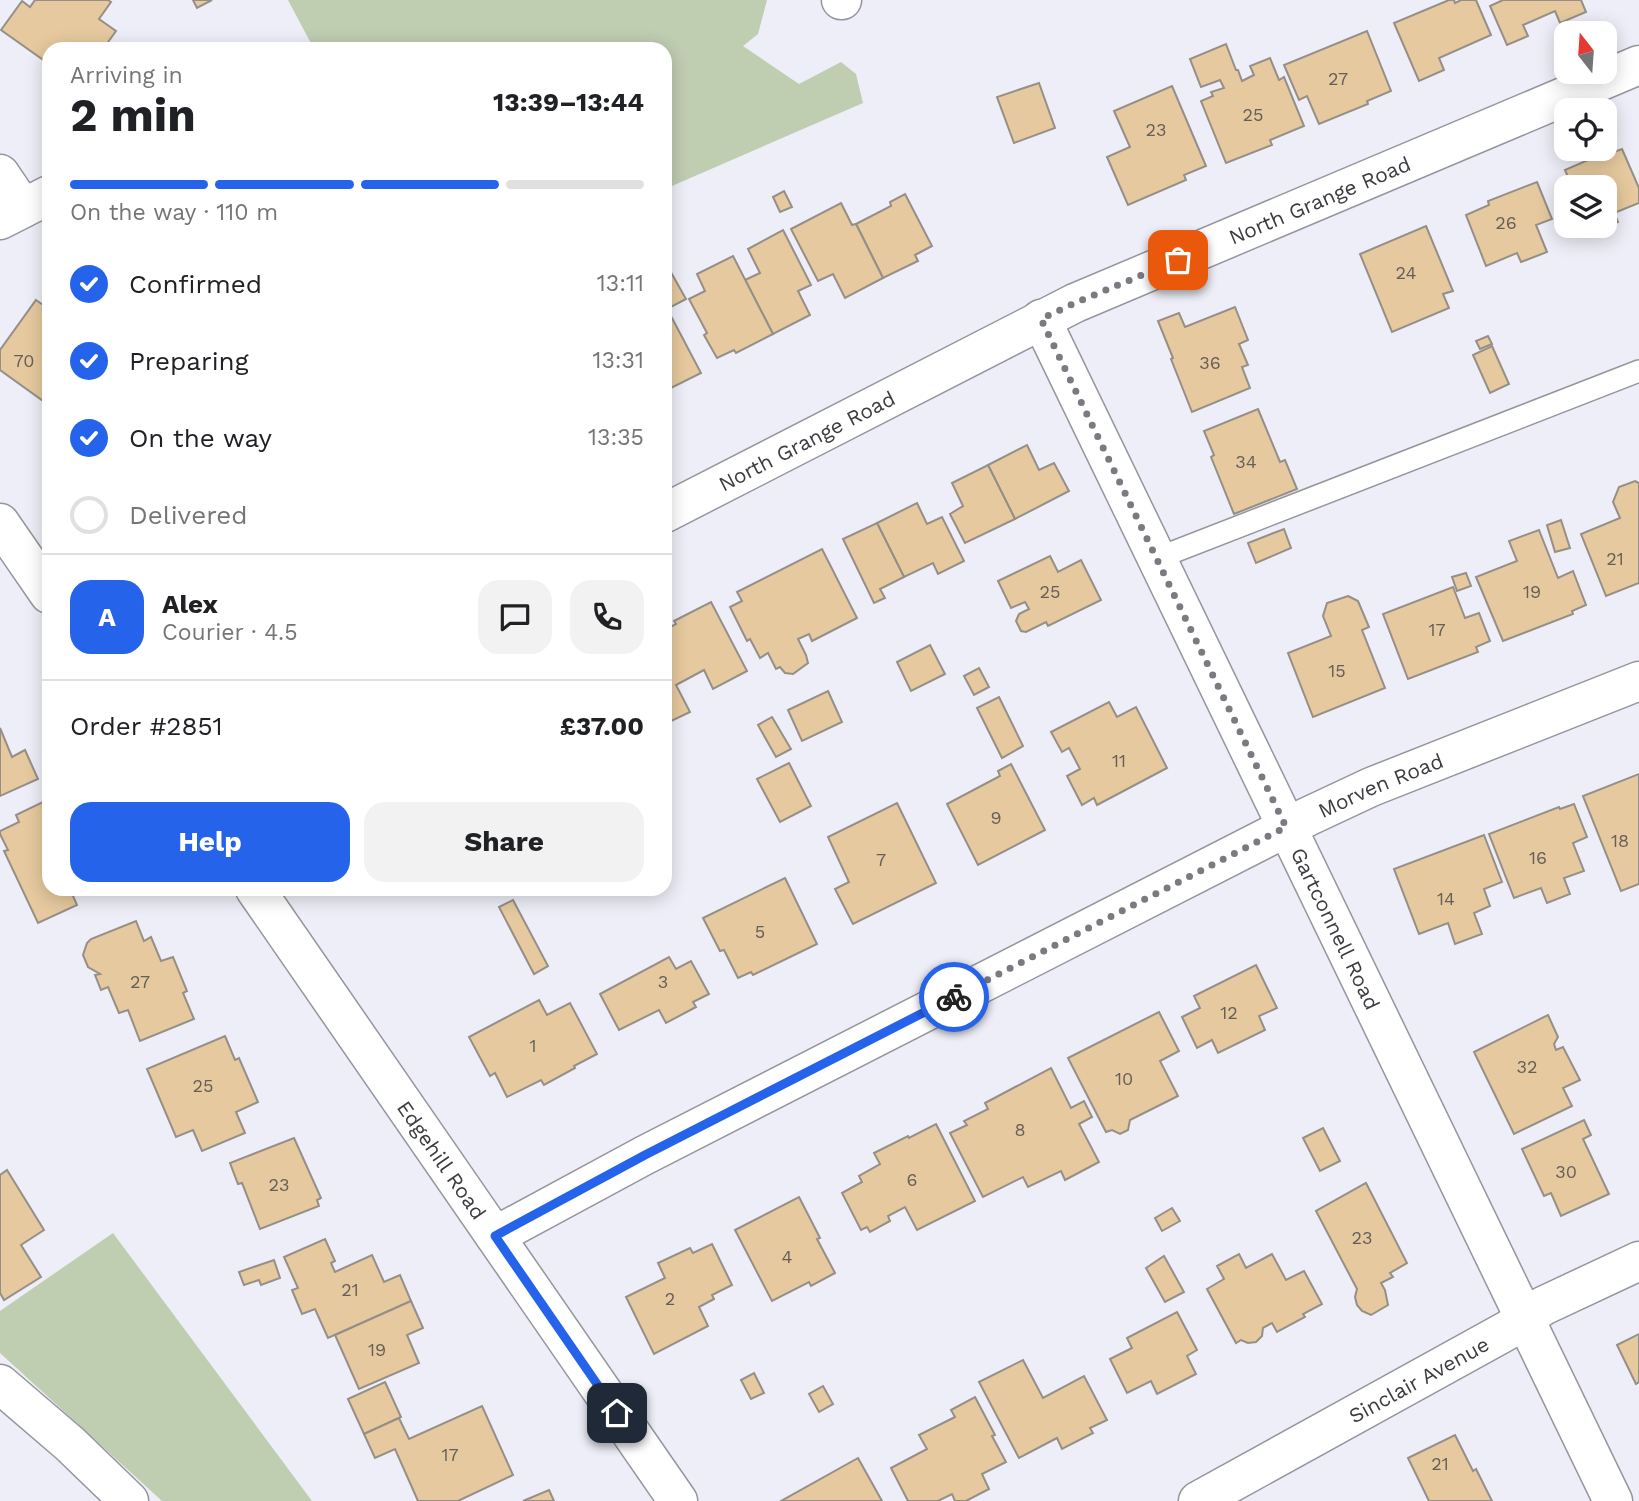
<!DOCTYPE html>
<html lang="en">
<head>
<meta charset="utf-8">
<style>
  body { margin:0; font-family:"Work Sans",sans-serif; background:#f2f2f2; color:#202124; height:100vh; display:flex; flex-direction:column; font-size:26px; white-space:nowrap }
  * { box-sizing:border-box; margin:0 }
  p { font-size:23px; color:#757577 }
  .icon { flex:none; width:38px; height:38px; fill:none; stroke:currentColor; stroke-width:2; stroke-linecap:round; stroke-linejoin:round }
  .map { position:relative; flex:1; overflow:hidden }
  .sheet { position:absolute; left:42px; top:42px; width:630px; height:854px; display:flex; flex-direction:column; background:#fff; border-radius:21px; box-shadow:0 4px 18px #0003 }
  .sheet>* { flex:none }
  .needle { width:46px; rotate:343deg }
  .buttons { position:absolute; left:1554px; top:21px; display:grid; gap:14px }
  .buttons a { display:grid; place-items:center; width:63px; height:63px; border-radius:14px; background:#fff; box-shadow:0 4px 18px #0003; font-size:35px }
  .pin { position:absolute; display:grid; place-items:center; width:60px; height:60px; color:#fff; margin:-30px; border-radius:14px; box-shadow:0 4px 10px #0006 }
  .courier { position:absolute; display:grid; place-items:center; width:70px; height:70px; margin:-35px; border:5px solid #2563eb; border-radius:50%; background:#fff; color:#222; box-shadow:0 2px 9px #0007 }
  .summary em { font-style:normal; font-weight:700 }
  .summary div { display:flex; flex-direction:column-reverse }
  .summary { display:flex; align-items:center; justify-content:space-between; height:119px; padding:0 28px }
  h1 { font-size:46px; font-weight:700; line-height:52px }
  .bar { display:grid; grid-template-columns:repeat(4,1fr); gap:10px 7px; align-content:center; height:84px; padding:0 28px }
  .bar i { height:9px; border-radius:5px; background:#e0e0e0 }
  .bar .active { background:#2563eb }
  .bar p { grid-column:span 4 }
  .line { display:flex; align-items:center; gap:18px; padding:0 28px; border-top:2px solid #e0e0e0 }
  .line div { flex:1 }
  .round { display:grid; place-items:center; flex:none; width:74px; height:74px; border-radius:21px; background:#f2f2f2 }
  ol { padding:0 28px; list-style:none }
  li { display:flex; align-items:center; gap:21px; height:77px }
  li p { margin-inline-start:auto }
  li .icon { padding:7px; border-radius:50%; background:#2563eb; color:#fff; stroke-width:4 }
  li:last-child { color:#757577 }
  li i { width:38px; height:38px; border:4px solid #e0e0e0; border-radius:50% }
  .cta { display:flex; gap:14px; margin-top:auto; padding:14px 28px }
  .cta a { flex:1; height:80px; border-radius:21px; background:#2563eb; color:#fff; font-size:28px; font-weight:700; line-height:80px; text-align:center }
  .cta a+a { background:#f2f2f2; color:#202124 }
  .map>svg:first-child { display:block }
  .green { fill:#bfcdb1 }
  .building { fill:#e6c99e; stroke:#958f87; stroke-width:2 }
  .lines { fill:none; stroke-linecap:round; stroke-linejoin:round }
  .service-casing { stroke:#95959e; stroke-width:24 }
  .minor-casing { stroke:#95959e; stroke-width:41 }
  .service { stroke:#fff; stroke-width:21 }
  .minor { stroke:#fff; stroke-width:38 }
  .done { stroke:#7a7a80; stroke-width:7; stroke-dasharray:0 12.6 }
  .route { stroke:#2563eb; stroke-width:9 }
  .labels { text-anchor:middle; dominant-baseline:central; stroke-width:7; stroke-linejoin:round; paint-order:stroke }
  .number-label { font-size:18px; fill:#665f58 }
  .street-label { font-size:21px; fill:#3c3c40; stroke:#fff }
</style>
</head>
<body>
<div class="map">
<svg width="1639" height="1501" viewBox="0 0 1639 1501">
  <rect width="100%" height="100%" fill="#eeeef8"/>
  <g class="green">
    <path d="M288 0H767L758 34 743 46 799 84 841 62 856 74 863 103 665 189V49H314Z"/>
    <path d="M113 1233 312 1501H162L0 1353V1311Z"/>
  </g>
  <g class="building">
    <path d="M35 0H108L111 2 99 19 116 31 103 49H49V64L1 30 22 1 30 7Z"/>
    <path d="M193 0H212L197 8Z"/>
    <path d="M1449 0H1454L1455 3 1461 0H1476L1491 35 1439 58 1444 70 1419 81 1394 23Z"/>
    <path d="M1503 0H1581L1586 12 1560 23 1555 11 1523 25 1528 36 1507 45 1490 6Z"/>
    <path d="M1367 31 1391 91 1367 101 1368 104 1319 124 1307 96 1299 100 1284 65Z"/>
    <path d="M1226 44 1236 70H1238L1242 81 1254 75 1250 66 1270 58 1279 80 1284 77 1304 126 1270 140 1272 145 1226 163 1201 101 1213 96 1211 92 1224 88 1220 80 1201 87 1190 59Z"/>
    <path d="M1039 83 1055 128 1014 143 997 97Z"/>
    <path d="M1172 86 1206 166 1184 175 1186 180 1128 205 1107 157 1130 147 1114 111Z"/>
    <path d="M1622 149 1639 188V203L1614 213 1618 222 1591 233 1588 226H1605V187H1572L1565 170 1597 156 1598 158Z"/>
    <path d="M1537 182 1552 219 1536 225 1547 252 1521 262 1517 253 1486 266 1466 215 1489 205 1488 201Z"/>
    <path d="M784 191 792 207 780 212 773 197Z"/>
    <path d="M905 194 932 246 915 255 918 261 883 278 856 224 891 206 890 202Z"/>
    <path d="M841 203 852 225 856 224 883 278 845 298 833 274 818 281 791 229Z"/>
    <path d="M1426 226 1453 291 1443 294 1449 308 1392 332 1360 254Z"/>
    <path d="M783 230 811 285 798 291 810 315 773 334 745 280 760 273 748 249Z"/>
    <path d="M733 256 773 334 736 353 734 350 717 358 704 335 707 333 689 299 705 291 697 274Z"/>
    <path d="M668 267 686 299 669 308 665 301V269Z"/>
    <path d="M36 300 49 309V399L46 403 0 370V350Z"/>
    <path d="M1235 307 1248 340 1239 344 1248 365 1242 367 1250 388 1192 412 1171 359 1173 358 1158 321 1179 313 1185 327Z"/>
    <path d="M672 318 701 373 665 391V322Z"/>
    <path d="M1488 336 1492 344 1480 349 1476 341Z"/>
    <path d="M1492 346 1509 384 1490 393 1473 355Z"/>
    <path d="M1258 409 1280 462 1285 460 1297 489 1234 514 1211 457 1214 455 1204 431Z"/>
    <path d="M1027 445 1039 470 1054 463 1069 491 1015 519 988 465Z"/>
    <path d="M988 465 1015 519 965 543 950 514 963 506 952 483Z"/>
    <path d="M1635 481 1639 483V583L1606 596 1581 534 1620 518 1613 502 1619 487Z"/>
    <path d="M917 503 927 524 942 517 964 561 938 574 933 563 904 577 877 523Z"/>
    <path d="M1561 520 1570 548 1555 552 1547 525Z"/>
    <path d="M877 523 904 577 880 589 885 598 874 603 843 539Z"/>
    <path d="M1284 529 1291 548 1256 563 1248 543Z"/>
    <path d="M1539 530 1558 578 1573 571 1586 605 1572 611 1573 614 1503 641 1476 577 1517 561 1509 541Z"/>
    <path d="M822 549 857 618 812 641 809 634 798 639 806 655 808 663 793 674 785 673 780 667 776 669 768 653 760 658 750 639 747 641 730 607 742 601 737 592Z"/>
    <path d="M1050 556 1058 572 1081 560 1101 600 1048 626 1046 622 1026 632 1021 631 1016 621 1019 614 1029 609 1025 602 1011 608 998 581Z"/>
    <path d="M1466 573 1471 586 1457 591 1452 577Z"/>
    <path d="M1453 587 1465 618 1479 613 1490 641 1476 647 1478 652 1408 679 1383 614Z"/>
    <path d="M1348 596 1358 601 1369 627 1362 630 1385 688 1313 717 1288 653 1331 636 1323 616 1327 603Z"/>
    <path d="M711 602 747 671 713 689 704 670 676 685 690 712 665 724V630L676 624 674 621Z"/>
    <path d="M930 645 945 674 911 691 897 662Z"/>
    <path d="M979 668 989 687 974 695 964 676Z"/>
    <path d="M828 691 842 722 802 741 788 710Z"/>
    <path d="M999 697 1023 746 1002 758 977 708Z"/>
    <path d="M1109 702 1117 717 1136 707 1167 768 1097 805 1094 798 1082 805 1067 776 1080 769 1069 748 1062 752 1051 732Z"/>
    <path d="M772 717 791 749 776 757 758 725Z"/>
    <path d="M0 728 12 757 25 750 38 779 0 796Z"/>
    <path d="M789 763 811 806 780 822 757 779Z"/>
    <path d="M1011 764 1045 830 978 865 947 804 1000 776 998 771Z"/>
    <path d="M1639 774V884L1621 891 1583 796Z"/>
    <path d="M49 799V889H70L77 905 38 923 4 851 8 850 0 834V831L19 822 16 815Z"/>
    <path d="M897 803 936 883 853 924 835 889 849 882 828 837Z"/>
    <path d="M1574 804 1587 837 1573 843 1584 871 1564 878 1570 894 1547 903 1541 888 1514 898 1489 834 1559 807 1560 809Z"/>
    <path d="M1484 835 1502 882 1484 889 1490 906 1474 913 1482 934 1455 944 1448 923 1419 934 1394 869Z"/>
    <path d="M785 878 817 944 753 975 751 972 738 978 724 950 720 951 703 918Z"/>
    <path d="M513 900 548 966 534 974 499 907Z"/>
    <path d="M136 921 144 941 151 937 161 961 173 957 187 991 183 993 194 1019 140 1041 128 1010 119 1013 108 987 101 990 95 975 100 974 88 967 83 955 87 943 91 939Z"/>
    <path d="M669 957 676 969 691 961 709 994 693 1002 696 1007 666 1023 659 1010 619 1030 600 994Z"/>
    <path d="M1256 965 1277 1008 1259 1016 1265 1030 1218 1053 1212 1040 1197 1048 1182 1017 1200 1008 1194 996Z"/>
    <path d="M539 1000 547 1015 570 1003 597 1054 574 1066 575 1068 544 1085 541 1080 507 1097 495 1073 490 1076 469 1037Z"/>
    <path d="M1159 1012 1179 1051 1160 1061 1178 1096 1130 1120 1128 1130 1120 1134 1112 1130 1106 1132 1068 1058Z"/>
    <path d="M1548 1015 1558 1037 1554 1044 1556 1050 1563 1047 1580 1080 1563 1088 1572 1106 1514 1134 1474 1052Z"/>
    <path d="M225 1036 235 1060 239 1058 258 1102 236 1112 245 1133 202 1151 193 1130 176 1137 147 1069Z"/>
    <path d="M1051 1068 1071 1108 1084 1101 1092 1117 1079 1124 1099 1162 1065 1180 1061 1171 1028 1187 1023 1177 983 1197 950 1133 967 1125 964 1121 988 1109 985 1103Z"/>
    <path d="M1584 1120 1591 1135 1583 1139 1609 1194 1561 1216 1551 1193 1544 1196 1522 1149Z"/>
    <path d="M936 1124 975 1201 917 1230 905 1207 888 1216 890 1221 870 1232 867 1227 861 1230 842 1193 862 1182 859 1176 880 1164 874 1153 908 1136 909 1138Z"/>
    <path d="M1323 1128 1340 1161 1320 1171 1303 1138Z"/>
    <path d="M294 1138 321 1198 317 1200 319 1206 260 1229 242 1183 238 1184 230 1163Z"/>
    <path d="M7 1170 44 1230 21 1245 41 1277 4 1300 0 1293V1175Z"/>
    <path d="M1366 1183 1407 1263 1390 1273 1393 1277 1381 1283 1385 1290 1388 1305 1371 1315 1362 1311 1357 1305 1355 1297 1357 1289 1316 1211Z"/>
    <path d="M799 1197 820 1238 817 1239 835 1273 811 1286 809 1282 772 1301 735 1230Z"/>
    <path d="M1172 1208 1180 1221 1162 1231 1155 1218Z"/>
    <path d="M325 1239 335 1261 331 1263 335 1272 372 1255 384 1282 400 1275 411 1301 328 1338 315 1309 302 1314 292 1290 298 1288 284 1257Z"/>
    <path d="M712 1244 732 1285 712 1295 714 1299 699 1307 708 1326 654 1354 626 1297 665 1278 658 1263 690 1248 693 1253Z"/>
    <path d="M1239 1254 1246 1268 1272 1254 1286 1280 1304 1271 1322 1304 1303 1314 1305 1317 1277 1332 1272 1323 1263 1328 1262 1336 1256 1342 1248 1343 1241 1340 1236 1343 1207 1289 1224 1279 1217 1266Z"/>
    <path d="M1164 1256 1184 1292 1165 1302 1146 1268Z"/>
    <path d="M274 1260 280 1278 261 1285 259 1280 244 1285 239 1272Z"/>
    <path d="M411 1301 423 1328 407 1335 419 1363 359 1389 335 1335Z"/>
    <path d="M1177 1312 1197 1350 1187 1356 1196 1374 1157 1394 1151 1381 1127 1393 1110 1359 1132 1348 1127 1338Z"/>
    <path d="M1639 1334V1382L1636 1384 1617 1345Z"/>
    <path d="M1023 1360 1043 1398 1084 1376 1107 1420 1090 1428 1093 1433 1062 1449 1057 1438 1019 1458 979 1382Z"/>
    <path d="M754 1373 764 1393 751 1399 741 1380Z"/>
    <path d="M385 1382 401 1417 364 1434 348 1399Z"/>
    <path d="M823 1386 833 1404 819 1412 809 1394Z"/>
    <path d="M975 1397 995 1435 992 1436 1006 1462 982 1474 989 1489 966 1501H955L952 1494 938 1501H908L891 1468 927 1449 919 1435 955 1417 951 1410Z"/>
    <path d="M482 1406 513 1475 458 1501H418L395 1449 375 1458 364 1434 399 1418 409 1439Z"/>
    <path d="M1455 1435 1473 1471 1476 1469 1492 1501H1429L1408 1458Z"/>
    <path d="M858 1458 882 1501H781Z"/>
    <path d="M549 1490 554 1501H523Z"/>
  </g>
  <g class="lines">
    <defs>
      <path id="service" d="M1158 558 1639 371"/>
      <g id="minor">
        <path d="M841 0H842"/>
        <path d="M0 174 23 208"/>
        <path d="M0 220 49 195"/>
        <path id="s1" d="M1041 319 1613 1501"/>
        <path id="s2" d="M665 513 1075 303 1639 65"/>
        <path d="M0 523 49 594"/>
        <path id="s3" d="M255 889 678 1501"/>
        <path id="s4" d="M495 1236 645 1155 1307 817 1371 787 1639 681"/>
        <path d="M0 1384 70 1444 129 1501"/>
        <path id="s5" d="M1198 1501 1508 1330 1543 1306 1639 1261"/>
      </g>
    </defs>
    <use href="#service" class="service-casing"/>
    <use href="#minor" class="minor-casing"/>
    <use href="#service" class="service"/>
    <use href="#minor" class="minor"/>
  </g>
  <g class="lines">
    <path class="done" d="M954 997 1286 827 1041 319 1075 303 1178 260"/>
    <path class="route" d="M617 1413 495 1236 645 1155 954 997"/>
  </g>
  <g class="labels">
    <g class="number-label">
      <text x="1338" y="78">27</text>
      <text x="1253" y="114">25</text>
      <text x="1156" y="129">23</text>
      <text x="1506" y="222">26</text>
      <text x="1406" y="272">24</text>
      <text x="24" y="360">70</text>
      <text x="1210" y="362">36</text>
      <text x="1246" y="461">34</text>
      <text x="1615" y="558">21</text>
      <text x="1050" y="591">25</text>
      <text x="1532" y="591">19</text>
      <text x="1437" y="629">17</text>
      <text x="1337" y="670">15</text>
      <text x="1119" y="760">11</text>
      <text x="996" y="817">9</text>
      <text x="1620" y="840">18</text>
      <text x="1538" y="857">16</text>
      <text x="881" y="859">7</text>
      <text x="1446" y="898">14</text>
      <text x="760" y="931">5</text>
      <text x="140" y="981">27</text>
      <text x="663" y="981">3</text>
      <text x="1229" y="1012">12</text>
      <text x="533" y="1045">1</text>
      <text x="1527" y="1066">32</text>
      <text x="1124" y="1078">10</text>
      <text x="203" y="1085">25</text>
      <text x="1020" y="1129">8</text>
      <text x="1566" y="1171">30</text>
      <text x="912" y="1179">6</text>
      <text x="279" y="1184">23</text>
      <text x="1362" y="1237">23</text>
      <text x="787" y="1256">4</text>
      <text x="350" y="1289">21</text>
      <text x="670" y="1298">2</text>
      <text x="377" y="1349">19</text>
      <text x="450" y="1454">17</text>
      <text x="1440" y="1463">21</text>
    </g>
    <g class="street-label">
      <text stroke="none"><textPath href="#s2" startOffset="726">North Grange Road</textPath></text>
      <text stroke="none"><textPath href="#s2" startOffset="159">North Grange Road</textPath></text>
      <text stroke="none"><textPath href="#s4" startOffset="994">Morven Road</textPath></text>
      <text stroke="none"><textPath href="#s1" startOffset="677">Gartconnell Road</textPath></text>
      <text stroke="none"><textPath href="#s3" startOffset="329">Edgehill Road</textPath></text>
      <text stroke="none"><textPath href="#s5" startOffset="252">Sinclair Avenue</textPath></text>
    </g>
  </g>
</svg>
<div class="buttons">
<a><svg class="needle" viewBox="-14 -14 28 28"><path d="M0-13l5 13h-10z" fill="#e53935"/><path d="M0 13l5-13h-10z" fill="#757577"/></svg></a>
<a><svg class="icon" aria-label="locate" viewBox="0 0 24 24"><circle cx="12" cy="12" r="6"/><path d="M12 2v4M12 18v4M2 12h4M18 12h4"/></svg></a>
<a><svg class="icon" aria-label="layers" viewBox="0 0 24 24"><path d="M12 4l9 5-9 5-9-5zM3 14l9 5 9-5"/></svg></a>
</div>
<div class="pin" style="left:1178px;top:260px;background:#ea580c"><svg class="icon" aria-label="bag" viewBox="0 0 24 24"><path d="M5 8h14l-1 12H6zM9 8a3 3 0 0 1 6 0"/></svg></div>
<div class="pin" style="left:617px;top:1413px;background:#1f2937"><svg class="icon" aria-label="home" viewBox="0 0 24 24"><path d="M3 11l9-7 9 7M6 9v11h12V9"/></svg></div>
<div class="courier" style="left:954px;top:997px"><svg class="icon" aria-label="bike" viewBox="0 0 24 24"><circle cx="6" cy="16" r="4"/><circle cx="18" cy="16" r="4"/><path d="M6 16l4-8h5l3 8M10 8l3 8H6M13 5h3"/></svg></div>
<section class="sheet">
<div class="summary"><div><h1>2 min</h1><p>Arriving in</p></div><em>13:39–13:44</em></div>
<div class="bar"><i class="active"></i><i class="active"></i><i class="active"></i><i></i><p>On the way · 110 m</p></div>
<ol>
<li><svg class="icon" aria-label="check" viewBox="0 0 24 24"><path d="M5 12l5 5 9-10"/></svg>Confirmed<p>13:11</p></li>
<li><svg class="icon" aria-label="check" viewBox="0 0 24 24"><path d="M5 12l5 5 9-10"/></svg>Preparing<p>13:31</p></li>
<li><svg class="icon" aria-label="check" viewBox="0 0 24 24"><path d="M5 12l5 5 9-10"/></svg>On the way<p>13:35</p></li>
<li><i></i>Delivered</li>
</ol>
<div class="line" style="height:126px"><b class="round" style="background:#2563eb;color:#fff">A</b><div><b>Alex</b><p>Courier · 4.5</p></div><a class="round"><svg class="icon" aria-label="chat" viewBox="0 0 24 24"><path d="M4 5h16v11H9l-5 4z"/></svg></a><a class="round"><svg class="icon" aria-label="phone" viewBox="0 0 24 24"><path d="M5 4h4l2 5-3 2q2 4 5 5l2-3 5 2v4C11 20 4 13 5 4z"/></svg></a></div>
<div class="line" style="height:91px"><div>Order #2851</div><b>£37.00</b></div>
<div class="cta"><a>Help</a><a>Share</a></div>
</section>
</div>
</body>
</html>
